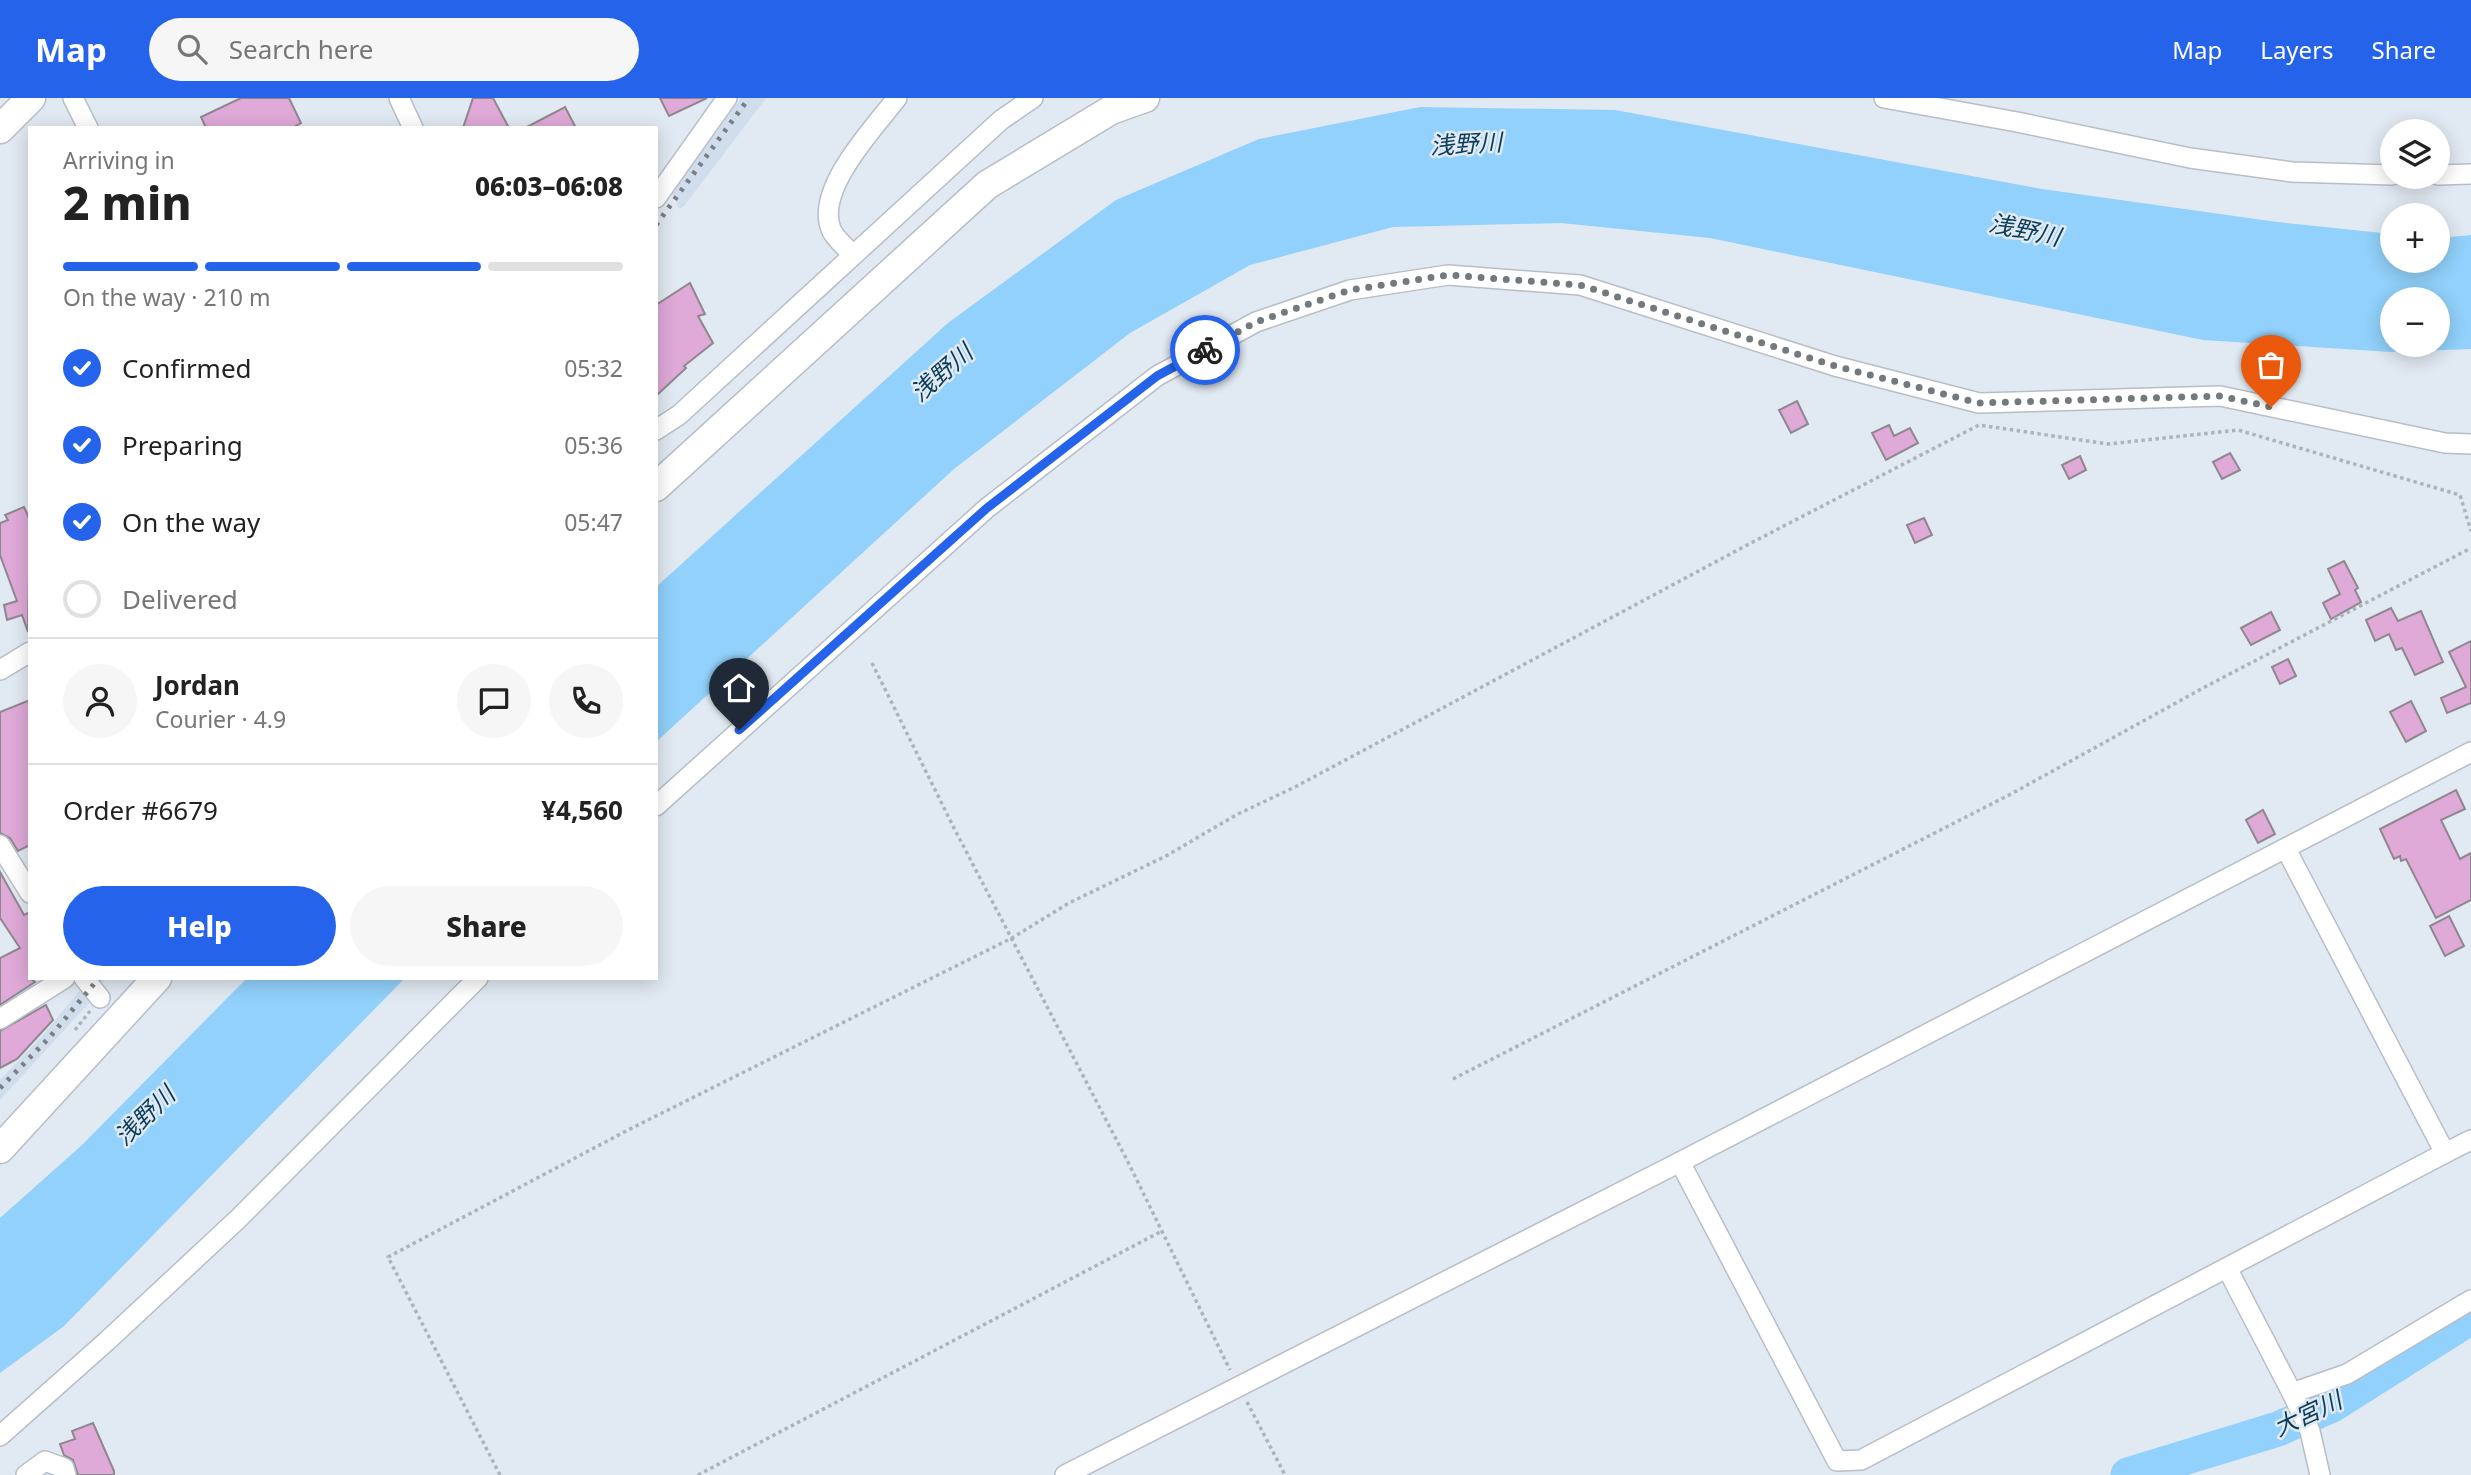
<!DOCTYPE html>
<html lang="en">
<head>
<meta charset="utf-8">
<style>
  body { margin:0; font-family:"Noto Sans","Noto Sans JP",sans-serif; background:#f6f6f6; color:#222; height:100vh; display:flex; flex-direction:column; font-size:26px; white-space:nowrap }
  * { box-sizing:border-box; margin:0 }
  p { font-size:23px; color:#767676 }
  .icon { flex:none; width:38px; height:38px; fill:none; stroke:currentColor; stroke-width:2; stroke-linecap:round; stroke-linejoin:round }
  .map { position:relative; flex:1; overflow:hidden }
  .sheet { position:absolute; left:28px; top:28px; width:630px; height:854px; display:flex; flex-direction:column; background:#fff; border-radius:0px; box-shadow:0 4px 18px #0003 }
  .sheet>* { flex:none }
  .buttons { position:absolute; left:2380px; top:21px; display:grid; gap:14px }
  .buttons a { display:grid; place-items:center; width:70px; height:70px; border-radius:50%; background:#fff; box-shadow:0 4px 18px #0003; font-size:35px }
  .pin { position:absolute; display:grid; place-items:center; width:60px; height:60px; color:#fff; margin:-72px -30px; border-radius:50% 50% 50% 0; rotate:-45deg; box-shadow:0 0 7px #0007 }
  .pin .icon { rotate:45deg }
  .courier { position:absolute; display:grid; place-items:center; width:70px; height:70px; margin:-35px; border:5px solid #2563eb; border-radius:50%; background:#fff; color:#222; box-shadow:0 2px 9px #0007 }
  .head em { font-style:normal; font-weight:800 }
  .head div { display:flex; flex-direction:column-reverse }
  .head { display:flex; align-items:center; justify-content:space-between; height:119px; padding:0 35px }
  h1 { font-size:46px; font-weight:800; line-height:52px }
  .bar { display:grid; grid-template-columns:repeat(4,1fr); gap:10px 7px; align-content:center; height:84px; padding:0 35px }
  .bar i { height:9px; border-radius:5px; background:#e0e0e0 }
  .bar .current { background:#2563eb }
  .bar p { grid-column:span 4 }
  .line { display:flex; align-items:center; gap:18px; padding:0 35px; border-top:2px solid #e0e0e0 }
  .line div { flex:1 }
  .round { display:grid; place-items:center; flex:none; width:74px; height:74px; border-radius:37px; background:#f6f6f6 }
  ol { padding:0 35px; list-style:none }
  li { display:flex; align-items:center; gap:21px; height:77px }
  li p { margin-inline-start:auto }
  li .icon { padding:7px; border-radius:50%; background:#2563eb; color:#fff; stroke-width:4 }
  li:last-child { color:#767676 }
  li i { width:38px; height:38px; border:4px solid #e0e0e0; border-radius:50% }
  .cta { display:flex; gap:14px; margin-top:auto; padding:14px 35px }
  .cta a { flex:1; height:80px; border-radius:42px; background:#2563eb; color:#fff; font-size:28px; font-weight:800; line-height:80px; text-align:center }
  .cta a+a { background:#f6f6f6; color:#222 }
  header { display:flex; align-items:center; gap:42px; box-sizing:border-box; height:98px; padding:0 35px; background:#2563eb; color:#fff }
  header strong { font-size:33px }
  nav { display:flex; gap:38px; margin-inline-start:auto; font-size:24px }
  .search { width:490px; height:63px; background:#f6f6f6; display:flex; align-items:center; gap:18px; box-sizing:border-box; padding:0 24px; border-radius:38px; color:#767676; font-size:26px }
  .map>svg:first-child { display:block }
  .built { fill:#d0ddec }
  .water { fill:#91d1fb; fill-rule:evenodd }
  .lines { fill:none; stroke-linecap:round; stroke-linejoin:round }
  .river { stroke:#91d1fb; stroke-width:35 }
  .building { fill:#dfa9d8; stroke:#90878e; stroke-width:2 }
  .street-casing { stroke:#b7bec7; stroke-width:22 }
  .secondary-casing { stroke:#b7bec7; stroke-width:31 }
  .path { stroke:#acb3ba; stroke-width:3.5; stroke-dasharray:3.5 3.5; stroke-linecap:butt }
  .street { stroke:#fff; stroke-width:19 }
  .secondary { stroke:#fff; stroke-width:28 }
  .rail { stroke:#7a7f85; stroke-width:5; stroke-dasharray:3.5 7; stroke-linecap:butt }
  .done { stroke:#74797e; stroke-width:7; stroke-dasharray:0 12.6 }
  .route { stroke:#2563eb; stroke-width:9 }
  .labels { text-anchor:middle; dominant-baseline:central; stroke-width:5; stroke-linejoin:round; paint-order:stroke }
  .water-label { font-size:24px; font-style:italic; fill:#0a3d5a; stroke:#e1e9f2 }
</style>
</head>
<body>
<header>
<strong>Map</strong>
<div class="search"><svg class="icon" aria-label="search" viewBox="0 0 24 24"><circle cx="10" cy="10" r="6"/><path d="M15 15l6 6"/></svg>Search here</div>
<nav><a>Map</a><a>Layers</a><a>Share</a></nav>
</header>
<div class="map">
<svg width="2471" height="1377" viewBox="0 0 2471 1377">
  <rect width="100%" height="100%" fill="#e1e9f2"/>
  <g class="built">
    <path d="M741 0H766L684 108 679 111 672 95Z"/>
    <path d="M90 880H105L90 904 0 1002V982L44 936Z"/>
  </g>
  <g class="water">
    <path d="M1420 9 1615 12 2042 91 2277 124 2392 136V163H2438V140L2471 137V251L2391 254 2203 242 1710 140 1561 125 1393 129 1250 167 1130 235 954 371 656 644V489L948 225 1116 102 1259 41ZM2392 201H2438V247H2392Z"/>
    <path d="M247 880H405L64 1228 0 1275V1120L82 1047Z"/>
  </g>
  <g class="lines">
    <path class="river" d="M2128 1377 2278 1331 2332 1307 2471 1219"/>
  </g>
  <g class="building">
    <path d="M241 0H289L301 25 292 30H206L201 19Z"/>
    <path d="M473 0H493L509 30H463Z"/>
    <path d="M660 0H707L669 18Z"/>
    <path d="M565 9 576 30H525Z"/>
    <path d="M690 185 705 216 698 218 713 245 684 268 686 270 656 298V207Z"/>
    <path d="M1797 303 1808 326 1791 335 1779 312Z"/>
    <path d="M1889 327 1894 338 1910 330 1918 345 1886 362 1872 335Z"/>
    <path d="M2230 355 2240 372 2222 381 2213 364Z"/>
    <path d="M2080 358 2086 372 2069 381 2062 367Z"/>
    <path d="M24 409 30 422 28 534 22 517 7 522 4 507 17 503 0 457V425L8 422 5 417Z"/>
    <path d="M1924 420 1932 437 1915 445 1907 427Z"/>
    <path d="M2344 463 2358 490 2355 492 2361 504 2331 521 2323 505 2340 496 2328 471Z"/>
    <path d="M2391 510 2398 523 2421 513 2443 564 2415 577 2402 550 2396 552 2389 536 2375 543 2366 522Z"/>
    <path d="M2271 514 2280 532 2251 547 2241 530Z"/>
    <path d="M2471 543V605L2447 615 2441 600 2466 589 2449 554Z"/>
    <path d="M2288 561 2296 578 2280 586 2272 569Z"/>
    <path d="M30 602V747L18 753 10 740 0 735V614Z"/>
    <path d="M2411 603 2426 633 2406 644 2390 614Z"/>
    <path d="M2456 692 2465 711 2441 722 2460 761 2471 755V802L2436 820 2406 761 2401 763 2400 758 2394 761 2380 731Z"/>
    <path d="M2263 712 2275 736 2258 745 2246 722Z"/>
    <path d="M0 774 24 817 30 814V880L35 884 0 907V860L20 850 0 820Z"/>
    <path d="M2449 818 2464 848 2445 858 2430 828Z"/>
    <path d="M46 907 53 922 17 961 0 970V933Z"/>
    <path d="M93 1325 114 1373V1377H78L73 1362 64 1357 60 1346 75 1341 72 1333Z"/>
  </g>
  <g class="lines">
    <defs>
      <g id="street">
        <path d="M73 0 88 30"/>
        <path d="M399 0 413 30"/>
        <path d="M1884 0 2017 24 2190 60 2292 74 2392 77"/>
        <path d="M2438 77 2471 76"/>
        <path d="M656 100 727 0"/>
        <path d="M852 156C846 149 834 140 831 131 815 91 874 30 897 0"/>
        <path d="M656 332 679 317 1001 22 1033 0"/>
        <path d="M0 572 30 554"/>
        <path d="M656 708 987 410 1157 278 1256 224 1350 192 1448 177 1580 187 1835 268 1979 305 2220 298 2445 345 2471 346"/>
        <path d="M0 747 30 795"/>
        <path d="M2286 751 2445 1055 2471 1042"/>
        <path d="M84 880 100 900"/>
        <path d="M0 921 65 880"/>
        <path d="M1680 1064 1837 1363 1861 1362 2445 1055"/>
        <path d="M2227 1170 2292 1295"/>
        <path d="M0 1338 107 1243 239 1120 478 880"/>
        <path d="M26 1377 45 1363 64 1370 66 1377"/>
        <path d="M1065 1377 1680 1064 2471 654"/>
        <path d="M2320 1377 2310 1333 2292 1295 2347 1276 2471 1202"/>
      </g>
      <g id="secondary">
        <path d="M0 31 31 0"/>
        <path d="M656 389 987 87 1111 12 1145 0"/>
        <path d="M0 1051 157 880"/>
      </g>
    </defs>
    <use href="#street" class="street-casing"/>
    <use href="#secondary" class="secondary-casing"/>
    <g class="path">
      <path d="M872 565 955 732 1128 1064 1230 1272"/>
      <path d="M75 932 90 913"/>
      <path d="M1453 981 2011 696 2203 590 2471 450"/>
      <path d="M1247 1304 1285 1377"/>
      <path d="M500 1377 388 1159 628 1032 1012 840 1069 805 1166 758 1236 717 1295 689 1749 446 1979 327 2108 346 2238 332 2460 397 2471 433"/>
      <path d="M698 1377 1162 1133"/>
    </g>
    <use href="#street" class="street"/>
    <use href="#secondary" class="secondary"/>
    <g class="rail">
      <path d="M656 127 749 0"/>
      <path d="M0 990 49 940 99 880"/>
    </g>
  </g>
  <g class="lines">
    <path class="done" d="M1205 252 1256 224 1350 192 1448 177 1580 187 1835 268 1979 305 2220 298 2271 309"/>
    <path class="route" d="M739 632 987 410 1157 278 1205 252"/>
  </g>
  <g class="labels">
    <g class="water-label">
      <text transform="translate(1466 45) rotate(-3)">浅野川</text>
      <text transform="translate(2025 131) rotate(12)">浅野川</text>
      <text transform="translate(941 274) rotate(-41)">浅野川</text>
      <text transform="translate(144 1017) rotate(-44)">浅野川</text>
      <text transform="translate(2307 1315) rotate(-25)">大宮川</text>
    </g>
  </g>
</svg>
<div class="buttons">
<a><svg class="icon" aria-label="layers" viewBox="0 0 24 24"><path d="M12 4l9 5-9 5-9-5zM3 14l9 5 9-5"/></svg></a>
<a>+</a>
<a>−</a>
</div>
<div class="pin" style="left:2271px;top:309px;background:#ea580c"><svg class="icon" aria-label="bag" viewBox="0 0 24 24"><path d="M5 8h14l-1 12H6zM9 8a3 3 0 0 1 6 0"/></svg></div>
<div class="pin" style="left:739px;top:632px;background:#1f2937"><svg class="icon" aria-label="home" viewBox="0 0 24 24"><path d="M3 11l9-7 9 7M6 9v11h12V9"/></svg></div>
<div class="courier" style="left:1205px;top:252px"><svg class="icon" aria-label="bike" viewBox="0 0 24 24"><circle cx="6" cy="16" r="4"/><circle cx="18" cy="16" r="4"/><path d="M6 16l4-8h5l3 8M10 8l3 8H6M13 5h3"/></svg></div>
<section class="sheet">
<div class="head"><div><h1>2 min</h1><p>Arriving in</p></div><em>06:03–06:08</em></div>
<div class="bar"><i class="current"></i><i class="current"></i><i class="current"></i><i></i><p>On the way · 210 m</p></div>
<ol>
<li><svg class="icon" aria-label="check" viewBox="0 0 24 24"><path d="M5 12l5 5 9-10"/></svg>Confirmed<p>05:32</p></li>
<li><svg class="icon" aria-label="check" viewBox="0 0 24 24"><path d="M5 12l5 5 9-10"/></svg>Preparing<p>05:36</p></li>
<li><svg class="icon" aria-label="check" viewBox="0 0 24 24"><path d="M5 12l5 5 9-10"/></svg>On the way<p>05:47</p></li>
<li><i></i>Delivered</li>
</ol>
<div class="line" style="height:126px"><a class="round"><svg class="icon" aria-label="person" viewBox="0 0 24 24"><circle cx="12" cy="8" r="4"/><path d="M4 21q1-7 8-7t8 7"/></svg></a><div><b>Jordan</b><p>Courier · 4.9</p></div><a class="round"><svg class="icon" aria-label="chat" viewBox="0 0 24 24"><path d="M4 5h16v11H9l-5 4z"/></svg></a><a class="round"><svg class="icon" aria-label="phone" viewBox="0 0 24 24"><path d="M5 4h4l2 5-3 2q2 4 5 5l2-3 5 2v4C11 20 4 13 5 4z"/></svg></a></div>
<div class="line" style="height:91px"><div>Order #6679</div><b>¥4,560</b></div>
<div class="cta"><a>Help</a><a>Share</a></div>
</section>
</div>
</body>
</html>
